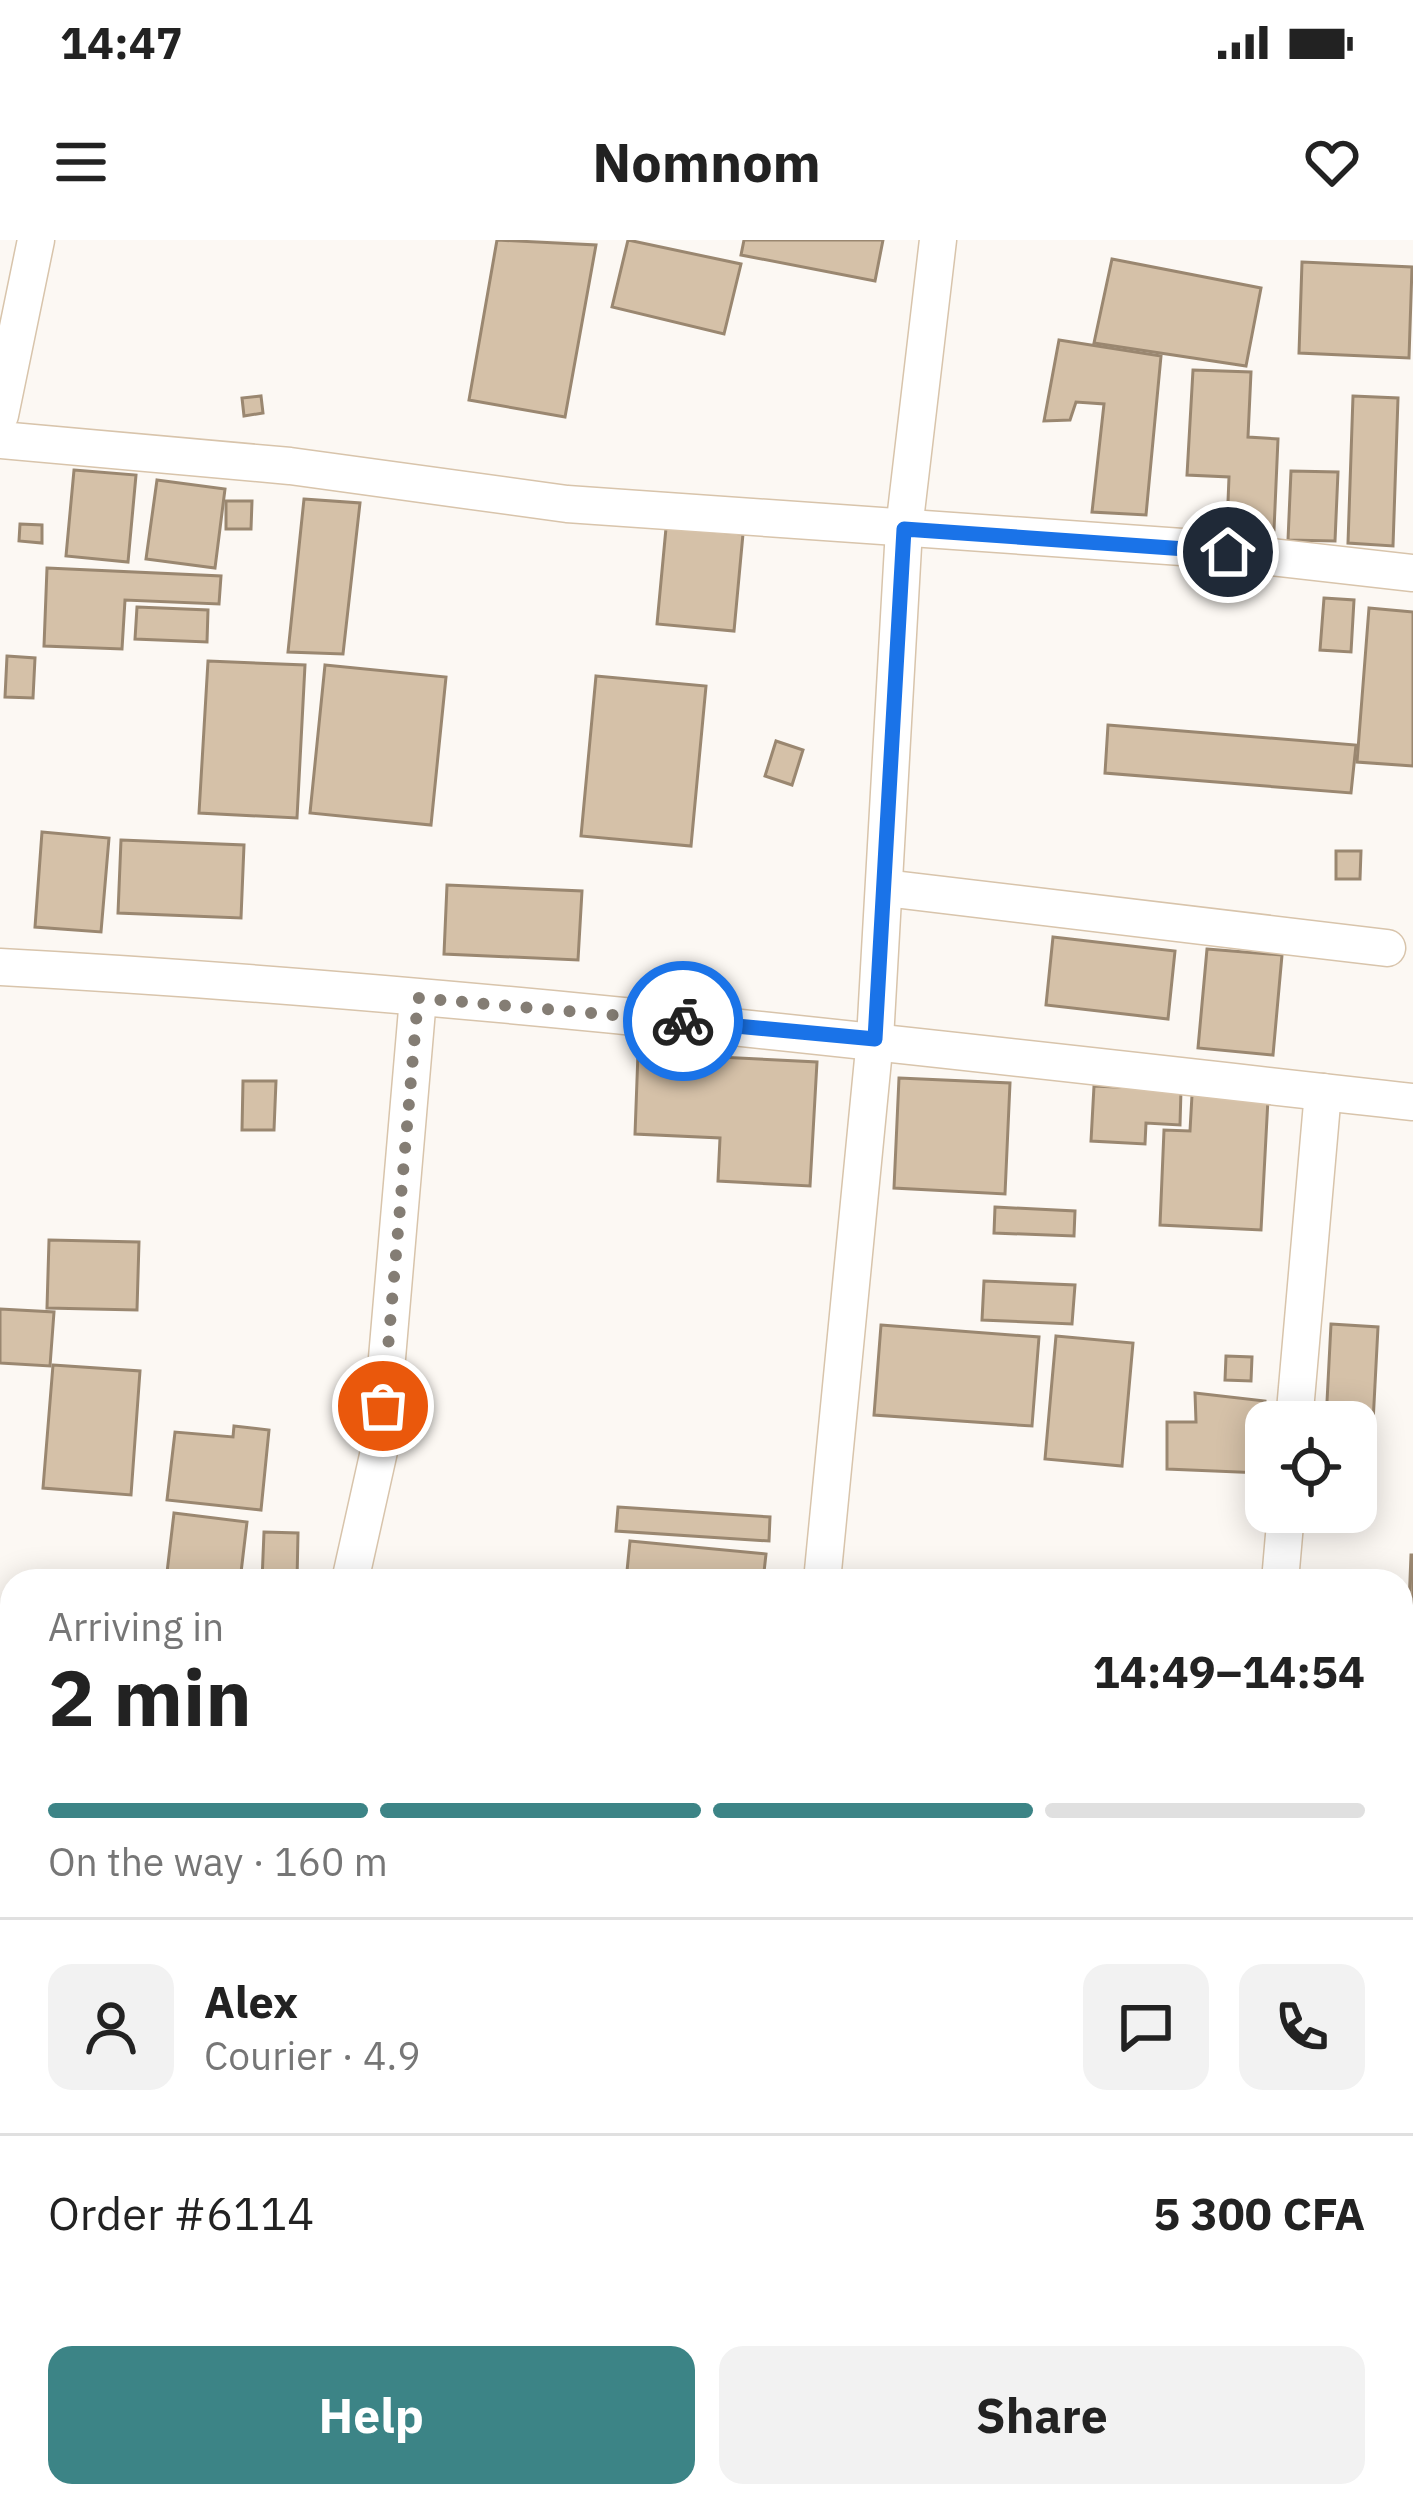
<!DOCTYPE html>
<html lang="en">
<head>
<meta charset="utf-8">
<style>
  body { margin:0; font-family:"IBM Plex Sans",sans-serif; background:#f2f2f2; color:#222; height:100vh; display:flex; flex-direction:column; font-size:45px; white-space:nowrap }
  * { box-sizing:border-box; margin:0 }
  p { font-size:39px; color:#767676 }
  .icon { flex:none; width:66px; height:66px; fill:none; stroke:currentColor; stroke-width:2; stroke-linecap:round; stroke-linejoin:round }
  .map { position:relative; flex:1; overflow:hidden }
  .drawer { position:absolute; left:0px; top:1329px; width:1413px; height:939px; display:flex; flex-direction:column; background:#fff; border-radius:36px 36px 0 0; box-shadow:0 6px 30px #0003 }
  .drawer>* { flex:none }
  .controls { position:absolute; left:1245px; top:1161px; display:grid; gap:24px }
  .controls a { display:grid; place-items:center; width:132px; height:132px; border-radius:24px; background:#fff; box-shadow:0 6px 30px #0003; font-size:60px }
  .pin { position:absolute; display:grid; place-items:center; width:102px; height:102px; color:#fff; margin:-51px; border:6px solid #fff; border-radius:50%; box-shadow:0 3px 12px #0007 }
  .courier { position:absolute; display:grid; place-items:center; width:120px; height:120px; margin:-60px; border:9px solid #1a73e8; border-radius:50%; background:#fff; color:#222; box-shadow:0 3px 15px #0007 }
  .summary em { font-style:normal; font-weight:700 }
  .summary div { display:flex; flex-direction:column-reverse }
  .summary { display:flex; align-items:center; justify-content:space-between; height:204px; padding:0 48px }
  h1 { font-size:78px; font-weight:700; line-height:90px }
  .bar { display:grid; grid-template-columns:repeat(4,1fr); gap:18px 12px; align-content:center; height:144px; padding:0 48px }
  .bar i { height:15px; border-radius:9px; background:#e0e0e0 }
  .bar .active { background:#3c8486 }
  .bar p { grid-column:span 4 }
  .line { display:flex; align-items:center; gap:30px; padding:0 48px; border-top:3px solid #e0e0e0 }
  .line div { flex:1 }
  .round { display:grid; place-items:center; flex:none; width:126px; height:126px; border-radius:24px; background:#f2f2f2 }
  .primary-button { display:flex; gap:24px; margin-top:auto; padding:24px 48px }
  .primary-button a { flex:1; height:138px; border-radius:24px; background:#3c8486; color:#fff; font-size:48px; font-weight:700; line-height:138px; text-align:center }
  .primary-button a+a { background:#f2f2f2; color:#222 }
  .status { display:flex; justify-content:space-between; align-items:center; height:84px; padding:0 60px; background:#fff; direction:ltr }
  .status svg { height:33px; fill:currentColor }
  header { display:flex; justify-content:space-between; align-items:center; height:156px; padding:0 48px; background:#fff; font-size:54px; font-weight:700 }
  .map>svg:first-child { display:block }
  .building { fill:#d5c1a8; stroke:#9a8770; stroke-width:3 }
  .lines { fill:none; stroke-linecap:round; stroke-linejoin:round }
  .street-casing { stroke:#d8c4ab; stroke-width:39 }
  .path { stroke:#bbb6af; stroke-width:8; stroke-dasharray:6 9; stroke-linecap:butt }
  .street { stroke:#fff; stroke-width:36 }
  .done { stroke:#847d74; stroke-width:12; stroke-dasharray:0 21.6 }
  .route { stroke:#1a73e8; stroke-width:15 }
</style>
</head>
<body>
<div class="status"><b>14:47</b><svg viewBox="0 0 49 12"><path d="M0 12V9h3v3zM5 12V6h3v6zM10 12V3h3v9zM15 12V0h3v12zM26 1h20v11H26zM47 4h2v5h-2z"/></svg></div>
<header><svg class="icon" aria-label="menu" viewBox="0 0 24 24"><path d="M4 6h16M4 12h16M4 18h16"/></svg>Nomnom<svg class="icon" aria-label="heart" viewBox="0 0 24 24"><path d="M12 20l-8-8c-3-5 5-10 8-4 3-6 11-1 8 4z"/></svg></header>
<div class="map">
<svg width="1413" height="2267" viewBox="0 0 1413 2267">
  <rect width="100%" height="100%" fill="#fcf8f3"/>
  <g class="building">
    <path d="M497 0 596 5 565 177 469 160Z"/>
    <path d="M628 0 741 24 724 94 612 67Z"/>
    <path d="M744 0H883L875 41 741 15Z"/>
    <path d="M1112 19 1261 48 1246 126 1094 103Z"/>
    <path d="M1302 22 1412 27 1409 118 1299 113Z"/>
    <path d="M1059 100 1161 116 1146 275 1092 272 1104 164 1076 162 1070 180 1044 181Z"/>
    <path d="M1193 130 1251 132 1248 197 1278 199 1274 290 1227 287 1229 237 1187 235Z"/>
    <path d="M261 156 263 173 244 176 242 158Z"/>
    <path d="M1353 156 1398 158 1393 306 1348 303Z"/>
    <path d="M74 230 136 235 128 322 66 316Z"/>
    <path d="M1291 231 1338 232 1335 301 1288 300Z"/>
    <path d="M157 240 225 249 215 328 146 319Z"/>
    <path d="M304 259 360 263 343 414 288 412Z"/>
    <path d="M226 261H252L251 289H226Z"/>
    <path d="M20 284 42 285V303L19 301Z"/>
    <path d="M666 288 743 294 734 391 657 384Z"/>
    <path d="M47 328 221 336 219 364 125 360 122 409 44 406Z"/>
    <path d="M1324 358 1354 360 1351 412 1320 410Z"/>
    <path d="M137 367 208 370 207 402 135 399Z"/>
    <path d="M1369 368 1413 372V526L1357 522Z"/>
    <path d="M7 416 35 418 33 458 5 457Z"/>
    <path d="M208 421 305 425 297 578 199 573Z"/>
    <path d="M325 425 446 437 431 585 310 573Z"/>
    <path d="M596 436 706 446 691 606 581 596Z"/>
    <path d="M1108 485 1356 505 1351 553 1105 533Z"/>
    <path d="M776 501 803 510 792 545 765 536Z"/>
    <path d="M42 592 109 598 101 692 35 687Z"/>
    <path d="M121 600 244 605 241 678 118 673Z"/>
    <path d="M1336 611H1361L1360 639H1336Z"/>
    <path d="M447 645 582 651 578 720 444 714Z"/>
    <path d="M1053 697 1175 711 1168 779 1046 765Z"/>
    <path d="M1207 709 1282 715 1273 815 1198 808Z"/>
    <path d="M638 813 817 822 810 946 718 941 720 898 635 894Z"/>
    <path d="M899 838 1010 843 1005 954 894 948Z"/>
    <path d="M243 841H276L274 890H242Z"/>
    <path d="M1094 846 1181 850 1180 885 1146 883 1145 904 1091 901Z"/>
    <path d="M1192 855 1268 859 1261 990 1160 985 1164 890 1190 891Z"/>
    <path d="M995 967 1075 971 1074 996 994 993Z"/>
    <path d="M49 1000 139 1002 137 1070 47 1068Z"/>
    <path d="M984 1041 1075 1045 1072 1084 982 1080Z"/>
    <path d="M0 1069 54 1072 50 1126 0 1123Z"/>
    <path d="M1331 1084 1378 1087 1373 1183 1326 1181Z"/>
    <path d="M881 1085 1039 1097 1032 1186 874 1175Z"/>
    <path d="M1056 1096 1133 1103 1122 1226 1045 1219Z"/>
    <path d="M1226 1116 1252 1117 1251 1141 1225 1140Z"/>
    <path d="M53 1125 140 1131 131 1255 43 1248Z"/>
    <path d="M1195 1153 1265 1161 1261 1233 1167 1229V1182H1196Z"/>
    <path d="M234 1186 269 1190 261 1270 167 1260 175 1192 233 1197Z"/>
    <path d="M618 1267 770 1277 769 1301 616 1291Z"/>
    <path d="M174 1273 247 1282 240 1341H166Z"/>
    <path d="M264 1292 298 1293 297 1341H262Z"/>
    <path d="M630 1301 766 1314 763 1341H626Z"/>
    <path d="M1411 1315H1413V1390H1408Z"/>
    <path d="M1408 1399H1413V1488L1401 1487Z"/>
    <path d="M1401 1576 1413 1577V1606L1401 1605Z"/>
    <path d="M1401 1685 1413 1686V1810L1401 1809Z"/>
    <path d="M0 1777 12 1778V1891H0Z"/>
    <rect x="1401" y="1889" width="12" height="130"/>
    <path d="M0 1903 12 1904V2021L0 2020Z"/>
    <path d="M0 2033 12 2034V2144L0 2143Z"/>
    <path d="M1401 2133H1413V2190L1401 2189Z"/>
    <path d="M82 2256H167L166 2267H82Z"/>
    <path d="M349 2256H436L435 2267H348Z"/>
    <path d="M451 2256H531L529 2267H450Z"/>
    <rect x="751" y="2256" width="132" height="11"/>
    <path d="M895 2256H966L965 2267H894Z"/>
    <path d="M978 2256H1019L1018 2267H977Z"/>
  </g>
  <g class="lines">
    <defs>
      <g id="street">
        <path d="M0 175 36 0"/>
        <path d="M0 200 290 226 567 264 1182 307 1413 333"/>
        <path d="M885 648 1387 708"/>
        <path d="M0 727C473 752 943 810 1413 862"/>
        <path d="M1294 1182 1323 852"/>
        <path d="M350 1341 379 1211 418 758"/>
        <path d="M822 1341 875 799 904 289 938 0"/>
        <path d="M1280 1341 1286 1272"/>
        <path d="M0 1480 12 1481"/>
        <path d="M1401 1633 1413 1634"/>
        <path d="M269 2267 270 2256"/>
        <path d="M726 2267 728 2256"/>
      </g>
    </defs>
    <use href="#street" class="street-casing"/>
    <path class="path" d="M1212 2267 1214 2256"/>
    <use href="#street" class="street"/>
  </g>
  <g class="lines">
    <path class="done" d="M383 1166 418 758 683 781"/>
    <path class="route" d="M683 781 875 799 904 289 1228 312"/>
  </g>
</svg>
<div class="controls">
<a><svg class="icon" aria-label="locate" viewBox="0 0 24 24"><circle cx="12" cy="12" r="6"/><path d="M12 2v4M12 18v4M2 12h4M18 12h4"/></svg></a>
</div>
<div class="pin" style="left:383px;top:1166px;background:#ea580c"><svg class="icon" aria-label="bag" viewBox="0 0 24 24"><path d="M5 8h14l-1 12H6zM9 8a3 3 0 0 1 6 0"/></svg></div>
<div class="pin" style="left:1228px;top:312px;background:#1f2937"><svg class="icon" aria-label="home" viewBox="0 0 24 24"><path d="M3 11l9-7 9 7M6 9v11h12V9"/></svg></div>
<div class="courier" style="left:683px;top:781px"><svg class="icon" aria-label="bike" viewBox="0 0 24 24"><circle cx="6" cy="16" r="4"/><circle cx="18" cy="16" r="4"/><path d="M6 16l4-8h5l3 8M10 8l3 8H6M13 5h3"/></svg></div>
<section class="drawer">
<div class="summary"><div><h1>2 min</h1><p>Arriving in</p></div><em>14:49–14:54</em></div>
<div class="bar"><i class="active"></i><i class="active"></i><i class="active"></i><i></i><p>On the way · 160 m</p></div>
<div class="line" style="height:216px"><a class="round"><svg class="icon" aria-label="person" viewBox="0 0 24 24"><circle cx="12" cy="8" r="4"/><path d="M4 21q1-7 8-7t8 7"/></svg></a><div><b>Alex</b><p>Courier · 4.9</p></div><a class="round"><svg class="icon" aria-label="chat" viewBox="0 0 24 24"><path d="M4 5h16v11H9l-5 4z"/></svg></a><a class="round"><svg class="icon" aria-label="phone" viewBox="0 0 24 24"><path d="M5 4h4l2 5-3 2q2 4 5 5l2-3 5 2v4C11 20 4 13 5 4z"/></svg></a></div>
<div class="line" style="height:156px"><div>Order #6114</div><b>5 300 CFA</b></div>
<div class="primary-button"><a>Help</a><a>Share</a></div>
</section>
</div>
</body>
</html>
